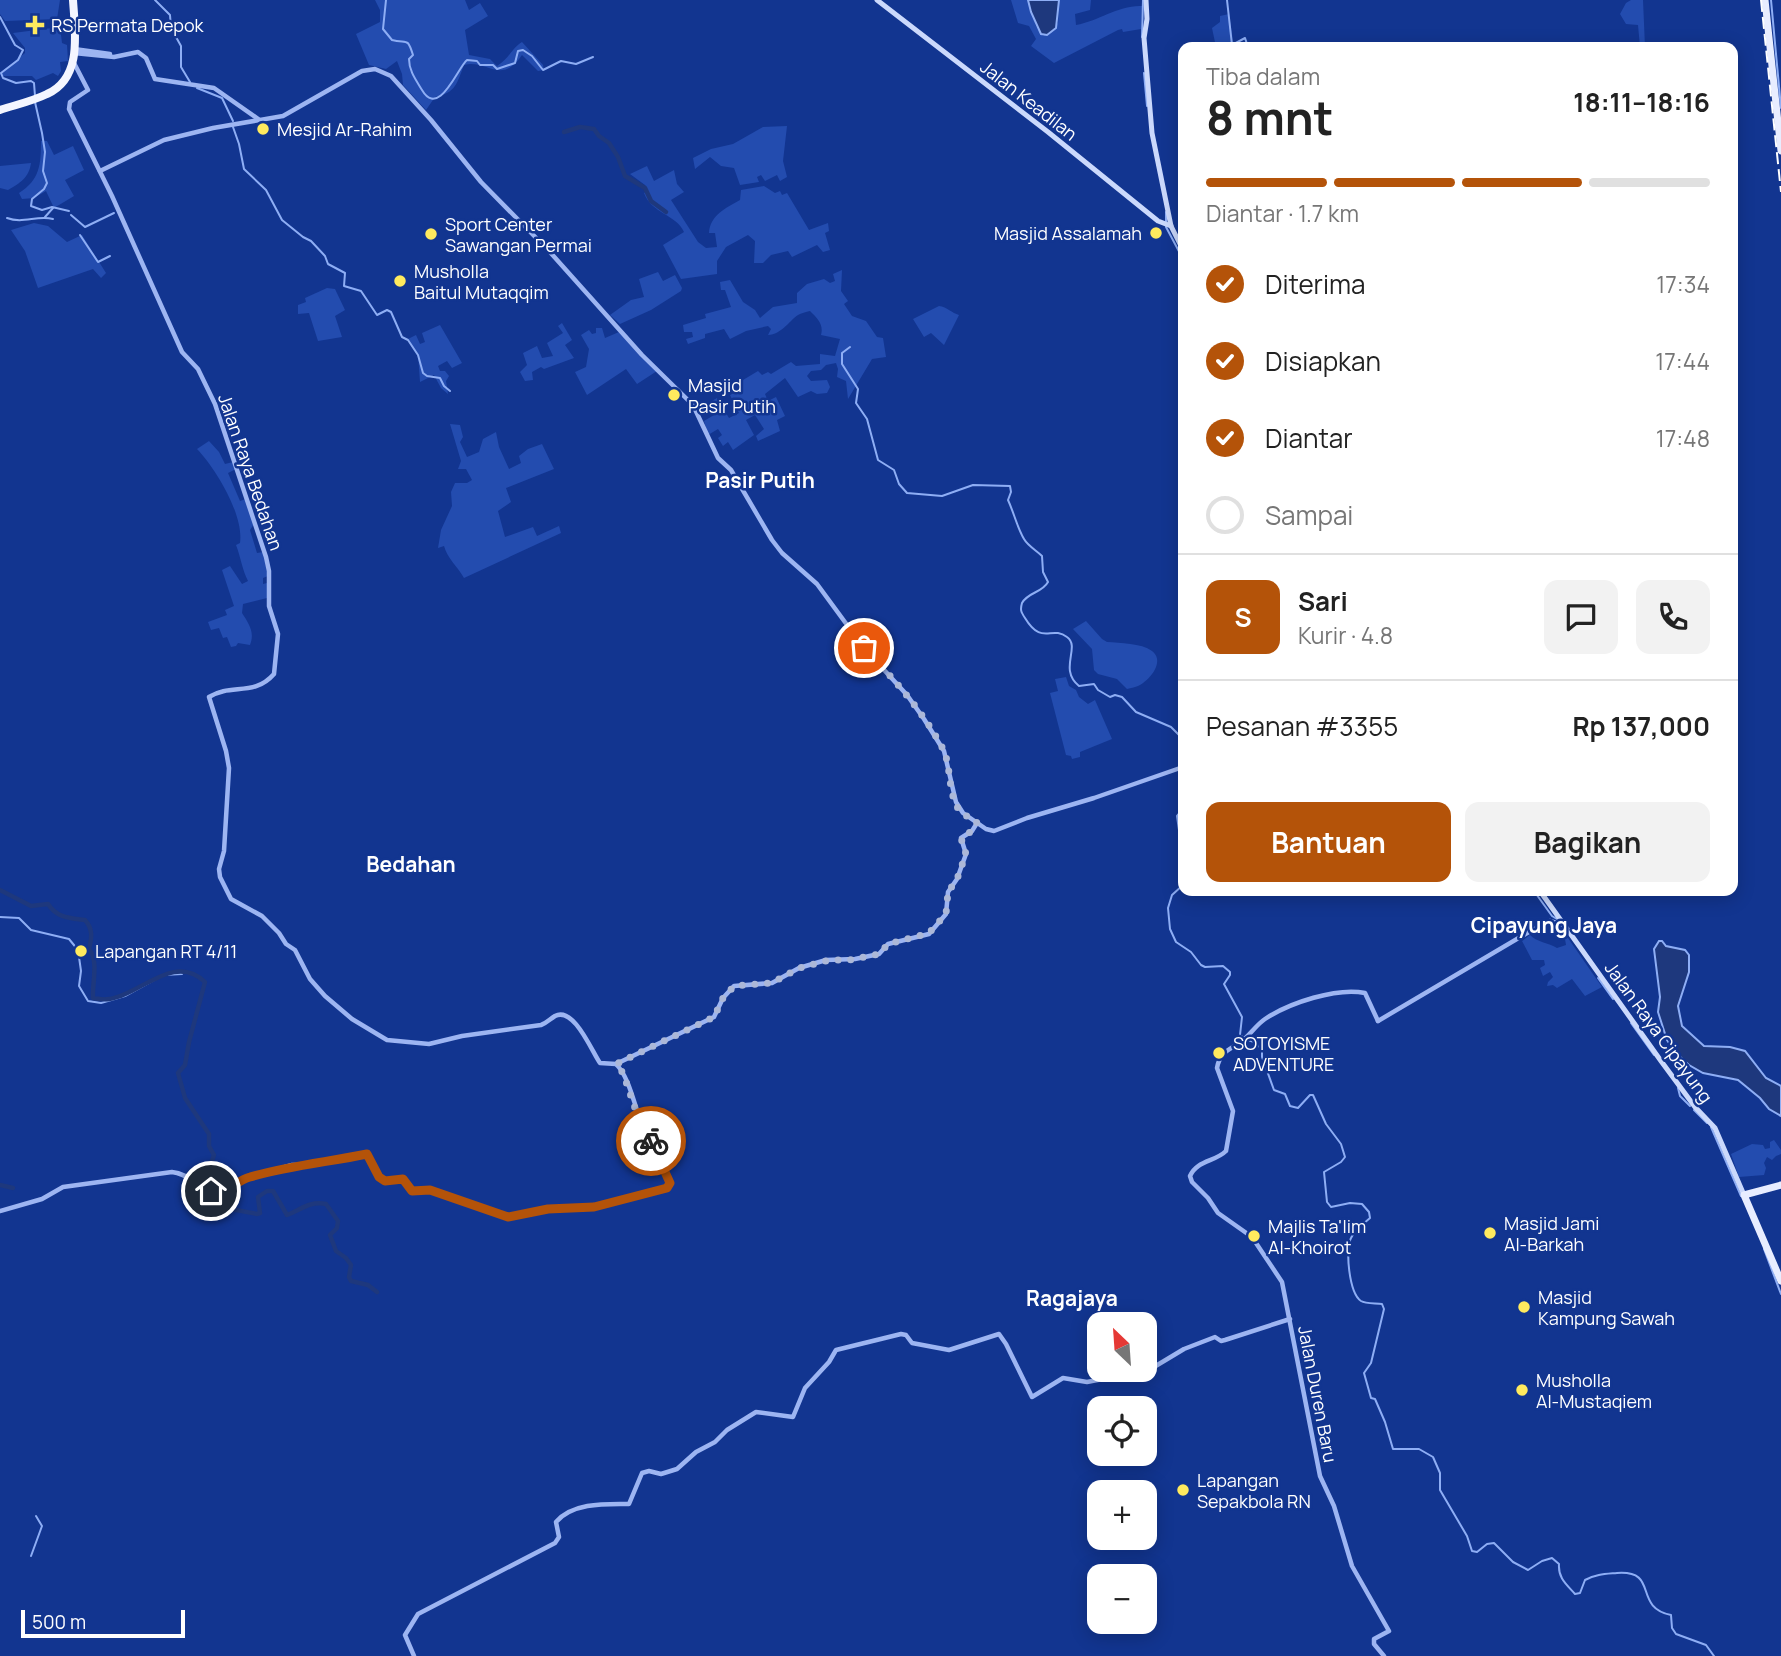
<!DOCTYPE html>
<html lang="id">
<head>
<meta charset="utf-8">
<style>
  body { margin:0; font-family:Manrope,sans-serif; background:#f2f2f2; color:#222; height:100vh; display:flex; flex-direction:column; font-size:26px; white-space:nowrap }
  * { box-sizing:border-box; margin:0 }
  p { font-size:23px; color:#767676 }
  .icon { flex:none; width:38px; height:38px; fill:none; stroke:currentColor; stroke-width:2; stroke-linecap:round; stroke-linejoin:round }
  .map { position:relative; flex:1; overflow:hidden }
  .side { position:absolute; left:1178px; top:42px; width:560px; height:854px; display:flex; flex-direction:column; background:#fff; border-radius:14px; box-shadow:0 4px 18px #0003 }
  .side>* { flex:none }
  .needle { width:46px; rotate:335deg }
  .tools { position:absolute; left:1087px; top:1312px; display:grid; gap:14px }
  .tools a { display:grid; place-items:center; width:70px; height:70px; border-radius:14px; background:#fff; box-shadow:0 4px 18px #0003; font-size:35px }
  .scale { position:absolute; left:21px; bottom:18px; width:164px; box-sizing:border-box; padding-left:7px; border:4px solid #fff; border-top:0; font-size:19px; line-height:24px; white-space:nowrap; color:#fff; -webkit-text-stroke:5px #123590; paint-order:stroke }
  .pin { position:absolute; display:grid; place-items:center; width:60px; height:60px; color:#fff; margin:-30px; border:4px solid #fff; border-radius:50%; box-shadow:0 2px 7px #0007 }
  .courier { position:absolute; display:grid; place-items:center; width:70px; height:70px; margin:-35px; border:5px solid #b45309; border-radius:50%; background:#fff; color:#222; box-shadow:0 2px 9px #0007 }
  .head em { font-style:normal; font-weight:700 }
  .head div { display:flex; flex-direction:column-reverse }
  .head { display:flex; align-items:center; justify-content:space-between; height:119px; padding:0 28px }
  h1 { font-size:46px; font-weight:700; line-height:52px }
  .bar { display:grid; grid-template-columns:repeat(4,1fr); gap:10px 7px; align-content:center; height:84px; padding:0 28px }
  .bar i { height:9px; border-radius:5px; background:#e0e0e0 }
  .bar .current { background:#b45309 }
  .bar p { grid-column:span 4 }
  .line { display:flex; align-items:center; gap:18px; padding:0 28px; border-top:2px solid #e0e0e0 }
  .line div { flex:1 }
  .round { display:grid; place-items:center; flex:none; width:74px; height:74px; border-radius:14px; background:#f2f2f2 }
  ol { padding:0 28px; list-style:none }
  li { display:flex; align-items:center; gap:21px; height:77px }
  li p { margin-inline-start:auto }
  li .icon { padding:7px; border-radius:50%; background:#b45309; color:#fff; stroke-width:4 }
  li:last-child { color:#767676 }
  li i { width:38px; height:38px; border:4px solid #e0e0e0; border-radius:50% }
  .button { display:flex; gap:14px; margin-top:auto; padding:14px 28px }
  .button a { flex:1; height:80px; border-radius:14px; background:#b45309; color:#fff; font-size:28px; font-weight:700; line-height:80px; text-align:center }
  .button a+a { background:#f2f2f2; color:#222 }
  .map>svg:first-child { display:block }
  .green { fill:#234caf }
  .water { fill:#1e387d; stroke:#8eaef5; stroke-width:2 }
  .lines { fill:none; stroke-linecap:round; stroke-linejoin:round }
  .stream { stroke:#8eaef5; stroke-width:2 }
  .river { stroke:#1e387d; stroke-width:4.5 }
  .tertiary { stroke:#9db5f2; stroke-width:4.5 }
  .secondary { stroke:#cbd9fc; stroke-width:5 }
  .primary { stroke:#e8edff; stroke-width:7 }
  .trunk { stroke:#f4f6ff; stroke-width:8 }
  .rail { stroke:#fff; stroke-width:2; stroke-dasharray:12 5; stroke-linecap:butt }
  .done { stroke:#acb8d8; stroke-width:7; stroke-dasharray:0 12.6 }
  .route { stroke:#b45309; stroke-width:9 }
  .poi-dot { fill:#ffea5e; stroke:#123590; stroke-width:2.5 }
  .labels { text-anchor:middle; dominant-baseline:central; stroke-width:5; stroke-linejoin:round; paint-order:stroke }
  .poi-label { font-size:18px; fill:#fff; stroke:#123590; text-anchor:start }
  .street-label { font-size:18px; fill:#fff; stroke:#123590 }
  .quarter-label { font-size:21px; font-weight:bold; fill:#fff; stroke:#123590 }
</style>
</head>
<body>
<div class="map">
<svg width="1781" height="1656" viewBox="0 0 1781 1656">
  <rect width="100%" height="100%" fill="#123590"/>
  <g class="green">
    <path d="M0 0H60L57 19 5 21 0 14Z"/>
    <path d="M375 0H465L469 10 480 3 488 16 465 30 469 55 490 59 497 66C509 59 511 49 522 42L543 65 544 70 538 71 522 55C501 86 487 59 464 65 457 83 456 93 435 97L426 110 403 85 402 74 397 61 386 69 369 65 356 34 380 22V10Z"/>
    <path d="M1011 0H1028L1036 26 1043 36 1058 23 1059 0H1091L1090 10 1075 14 1076 25C1099 21 1118 5 1142 6L1141 29 1123 32 1122 29 1118 30 1054 63 1031 46 1036 39 1029 26 1018 23Z"/>
    <path d="M1631 0H1643L1645 47H1640L1638 25 1626 24 1620 14 1626 3Z"/>
    <path d="M1229 14 1234 47H1216L1212 28 1220 22V16Z"/>
    <path d="M60 27 62 43 67 45 68 61 60 62 61 71 58 76 53 73 36 80 32 76H1L0 73 25 53V48L13 33Z"/>
    <path d="M787 126 783 161 787 177 780 181 777 175 765 181 761 175 757 177 759 182 740 185 734 168 721 166 710 157 695 169 693 158 711 149 733 144 763 127Z"/>
    <path d="M41 141H47L54 155 73 146 84 170 65 180 74 196 54 208 46 191 34 198 22 199 19 193C40 180 41 164 41 141Z"/>
    <path d="M31 163C29 178 20 183 8 190L0 188V166Z"/>
    <path d="M647 166 654 181 674 170 677 184 684 192 671 200 698 242 706 248 717 247 715 233H709C710 215 726 208 740 200L741 190 764 186 775 193 780 191 782 195 787 193 809 230 828 223 829 231 825 233 830 250 823 252 817 245 792 257 788 251 771 255 763 263H754L755 241 748 235 726 247 717 261V274L681 279 663 245 684 232C677 215 651 213 644 193L648 191 645 185 630 174Z"/>
    <path d="M34 223 48 226 67 242 82 235 106 273 101 278 93 269 38 288 25 251 11 230Z"/>
    <path d="M842 270 841 291 848 301 844 304 852 316 866 321 877 337 883 338 886 357 872 359 848 399 846 381 837 377 838 369 836 363 826 365 821 370 811 371 807 376 811 381 827 380 830 387 827 393 817 394 811 391 798 397 785 378 765 394 768 401 776 397 785 416 777 420 780 431 758 441 756 436 764 429 755 415 746 420 754 435 733 450 728 442 723 446 718 438 722 435 718 429 708 435 704 421 714 415 710 408 715 406 712 401 717 398 729 418 739 413 730 395 741 389 738 383 758 371 762 375 768 372 771 374 791 362 796 366 820 364V354L835 356 840 339 821 335C824 324 817 318 810 311 806 312 801 313 798 315 788 322 782 334 768 335L771 329 768 326 746 331 730 339 724 329 705 334V338L688 344 686 339 693 337 692 332H684L683 325 706 318 705 314 731 307 725 290H721L720 282 730 280 743 302 755 310 760 318 773 307 797 303V293L807 284 824 279 830 283 835 281 833 274Z"/>
    <path d="M658 272 663 281 675 275 682 288 681 291 651 310 620 324 610 315 631 300 644 297 639 279Z"/>
    <path d="M327 288 335 289 345 310 335 316 342 337 318 341 309 313 298 314V305L306 302 305 298Z"/>
    <path d="M939 306C947 307 952 313 959 315L944 345 931 333 924 337 913 319Z"/>
    <path d="M562 323 572 340 565 345 574 358 544 369 541 367 532 372 533 380 525 381 520 372 527 365 523 353 537 346 542 358 553 356 547 343 563 333 558 326Z"/>
    <path d="M440 325 462 363 452 368 447 361 438 366 440 371H445L449 376 446 381 448 394 441 388 434 375 420 382 418 354 408 339 416 335 420 344 425 342 422 333Z"/>
    <path d="M596 328H602L605 338 619 332 640 356 657 371 637 384 626 369 587 395 575 372 586 367 589 349 581 335 589 330 592 334 596 333Z"/>
    <path d="M450 424 460 425 463 437 460 442 467 457 479 452 483 439 496 432 499 447 509 469 521 463 519 456 528 449 542 444 554 469 506 488 511 502 498 511 505 537 533 527 537 536 559 526 561 533 464 578C458 567 447 558 444 546L438 548 441 530 452 506 451 492 455 483H467L472 480 466 469H458L461 461Z"/>
    <path d="M209 441 219 452 225 464 233 462 236 469 228 473 240 501 246 499 254 524 250 530 257 553 263 552 268 576 263 578V584L267 583V598L243 604 242 613C249 624 255 632 250 645L238 643 236 646 231 647 227 637 223 638 219 628 211 630 208 622 227 615 225 610 234 606 222 570 230 566 242 584 248 581C242 569 241 558 236 545L240 543C244 515 216 469 197 449Z"/>
    <path d="M1086 621 1102 639 1107 642C1120 643 1141 643 1152 651 1164 660 1153 676 1143 683 1140 686 1132 688 1127 689L1117 679 1098 674 1094 670 1092 649 1073 629Z"/>
    <path d="M1066 677 1069 686 1076 690 1079 697 1088 704 1095 700 1112 739 1080 752V757L1072 759 1071 756 1066 755 1050 693 1058 691 1055 679Z"/>
    <path d="M1530 935C1536 942 1549 943 1557 948L1566 945 1565 939 1568 938 1602 987 1585 996 1572 979 1557 988 1553 985 1547 986 1548 982 1553 977 1550 972 1543 976 1540 968 1545 965 1544 960H1532L1522 941Z"/>
    <path d="M1774 1140 1781 1150V1154L1776 1156 1772 1160 1767 1157 1764 1163 1766 1168 1764 1175 1739 1177 1731 1154 1752 1144 1763 1145 1765 1149 1770 1148V1142Z"/>
  </g>
  <g class="water">
    <path d="M1028 0H1059L1056 28 1047 35 1041 34 1031 12Z"/>
    <path d="M1659 941H1662L1666 946 1685 950 1689 955V972L1678 1006 1682 1026 1704 1046 1730 1047 1745 1051 1766 1078 1781 1086V1116L1769 1109 1760 1098 1738 1080 1703 1073 1689 1065 1675 1052 1667 1040 1658 1012 1660 997 1654 949Z"/>
  </g>
  <g class="lines">
    <g class="stream">
      <path d="M155 0 170 15 171 28 181 46V67L190 82"/>
      <path d="M386 0 383 29 392 40C407 44 407 36 413 55L409 59C409 71 416 80 422 90 439 119 458 67 467 60L477 61 480 65H493L497 69 515 63 518 51 523 50 532 56 543 70 561 61 576 64 593 57"/>
      <path d="M1227 0 1232 45 1245 38 1248 47"/>
      <path d="M1771 0 1781 108"/>
      <path d="M0 17 15 45 23 50 18 60 1 73 3 78 16 83 31 81 34 83 35 96"/>
      <path d="M1142 37 1143 0"/>
      <path d="M1144 73 1147 106"/>
      <path d="M197 88 222 98 233 121"/>
      <path d="M35 102 42 133 45 152 43 171 47 183 44 189 32 199 31 206 42 210 52 207 69 211"/>
      <path d="M233 127 239 144 244 169 266 190 282 220 303 237 311 241 325 256 328 264 345 273 344 286 361 291 377 315 387 310 391 312 402 337 408 340 418 355 423 373 427 376 440 378 444 386 450 391"/>
      <path d="M1166 212V227L1183 259"/>
      <path d="M71 215 85 227 114 213"/>
      <path d="M45 217 53 208"/>
      <path d="M7 218C23 224 37 215 53 219"/>
      <path d="M80 235 98 262 110 256"/>
      <path d="M850 347 842 353V364L858 389 856 403 867 419 878 460 894 470 899 484 907 493 942 496 973 485 1010 486 1011 492 1008 500C1014 513 1017 527 1024 539 1028 546 1036 550 1042 556L1043 572 1048 582C1042 593 1028 592 1022 603 1020 610 1021 612 1025 618 1042 646 1051 625 1067 637 1081 647 1058 669 1079 686L1094 684 1098 690 1110 697 1115 695 1122 697 1136 712 1171 727 1183 739"/>
      <path d="M1183 809 1177 816 1179 830 1183 840"/>
      <path d="M1183 885 1172 895 1168 908 1170 929 1176 942 1191 952 1201 965 1205 967 1223 966 1230 972V975L1224 984 1242 1017 1240 1035 1243 1037"/>
      <path d="M1534 891 1552 916 1557 919"/>
      <path d="M0 917 19 918 31 930 69 939 78 950 81 971 79 986 88 1001 101 1003 125 996 163 975 182 974"/>
      <path d="M1598 978 1613 999"/>
      <path d="M1631 1023 1654 1055"/>
      <path d="M1248 1040 1254 1042 1262 1049V1057L1274 1090 1285 1094 1290 1106 1298 1108 1310 1095H1313L1326 1124 1341 1144 1345 1157 1341 1162 1324 1172 1327 1202 1331 1207 1350 1203 1362 1204 1369 1212 1370 1218C1364 1223 1354 1231 1351 1238 1345 1249 1349 1293 1361 1301 1366 1304 1376 1303 1382 1304L1384 1309 1371 1363 1364 1373 1371 1398 1375 1399 1385 1422 1393 1449H1419L1433 1457 1440 1473V1490L1467 1536 1472 1551 1477 1552 1487 1544 1494 1543 1513 1562 1528 1570 1542 1561 1552 1558 1559 1564C1558 1578 1566 1584 1575 1594L1580 1593 1585 1580C1596 1574 1606 1574 1617 1573 1660 1570 1632 1607 1671 1615L1672 1628 1676 1634 1706 1645 1714 1656"/>
      <path d="M1678 1088 1680 1096 1690 1106"/>
      <path d="M1694 1110 1707 1123"/>
      <path d="M1711 1127 1741 1196"/>
      <path d="M1764 1249 1781 1294"/>
      <path d="M31 1556 42 1526 36 1516"/>
    </g>
    <g class="river">
      <path d="M564 132 580 127 594 129 599 136 609 143 618 157 625 176 645 188 651 201 666 212"/>
      <path d="M0 890 31 906 48 904C57 918 69 918 85 920 93 929 92 937 89 949 99 960 92 984 93 998 98 999 104 1000 109 999 140 995 174 952 205 982L189 1042 185 1065 178 1073 185 1098 209 1134V1146L214 1155C210 1172 193 1183 191 1195 190 1200 194 1206 196 1211H205L217 1197H223L228 1207 231 1209 257 1214 260 1213 258 1197 267 1191H273L287 1215C302 1209 309 1201 326 1204L338 1221 337 1228 330 1235 336 1251 346 1258 351 1265 349 1277 351 1281 368 1285 377 1292"/>
      <path d="M0 1185 13 1188"/>
    </g>
    <g class="tertiary">
      <path d="M74 49 110 54"/>
      <path d="M74 53 114 57 138 52 146 58 155 79 214 88 261 121"/>
      <path d="M74 63 88 90 70 102 69 109 112 196 182 352 198 369 215 404 266 557 269 571V606L278 634 274 674C254 697 231 683 209 697L226 751 229 768 224 851 219 869 220 877 231 899 262 916 279 933 286 944 295 950 310 979 325 996 352 1019 387 1040 429 1044 462 1036 541 1025C547 1023 550 1019 555 1016 574 1006 592 1052 600 1063L616 1064"/>
      <path d="M100 171 164 140 213 128 283 116 362 71 375 69 391 76 431 120 481 182 549 251 642 355 693 405 718 458 731 470 772 540 782 553 817 584 864 648 907 695 924 719 944 751 956 802 963 813 986 829 994 831 1027 818 1094 798 1183 767"/>
      <path d="M1378 1021 1365 993C1337 987 1289 1003 1265 1019 1256 1025 1250 1035 1242 1041 1230 1050 1220 1051 1217 1068L1233 1111 1226 1151C1215 1162 1197 1160 1190 1176L1192 1182 1208 1198 1218 1213 1252 1237 1282 1282 1320 1476 1334 1506 1352 1566 1389 1631 1374 1639V1644L1384 1656"/>
      <path d="M1378 1021 1544 923 1550 921 1563 925"/>
      <path d="M616 1064 714 1017 723 998 734 986 772 983 799 968 826 960 855 959 879 954 888 944 929 934 946 914 948 892 957 879 966 854 961 838 972 831 977 823"/>
      <path d="M0 1211 42 1199 63 1187 172 1172C191 1174 203 1192 222 1193L246 1178 292 1165H310L366 1154 383 1180 389 1182 403 1179 411 1191 430 1190 508 1217 548 1210 594 1207 663 1189 670 1183C663 1162 650 1144 642 1124 634 1106 630 1078 616 1064"/>
      <path d="M414 1656 405 1635 418 1614 555 1543 559 1537 556 1522C573 1502 607 1504 629 1504L642 1473 649 1471 661 1474 677 1469 696 1452 715 1442 727 1430 756 1412 793 1417 805 1388 829 1362 836 1350 901 1334 906 1335 912 1343 949 1350 999 1334 1006 1344 1032 1397 1063 1378 1087 1382 1149 1370 1184 1349 1215 1337 1221 1341 1225 1340 1290 1319"/>
    </g>
    <g class="secondary">
      <path d="M877 0 1048 132 1158 221 1171 226"/>
      <path d="M1146 0 1147 19 1144 38 1152 133 1171 226 1183 250"/>
      <path d="M1540 891 1661 1061 1695 1107 1715 1128 1744 1195"/>
    </g>
    <g class="primary">
      <path d="M1765 0 1781 151"/>
      <path d="M1781 1185 1744 1195 1781 1281"/>
    </g>
    <path class="trunk" d="M0 110C15 105 33 101 47 94 83 78 75 32 73 0"/>
    <path class="rail" d="M1761 0 1781 192"/>
  </g>
  <g class="lines">
    <path class="done" d="M651 1141 635 1108 623 1073 616 1064 714 1017 723 998 734 986 772 983 799 968 830 960H850L879 954 888 944 929 933 946 914 948 892 957 879 966 854 961 838 972 831 977 822C971 819 964 815 959 810 947 792 952 765 942 747 922 710 893 678 864 648"/>
    <path class="route" d="M211 1191C229 1196 234 1181 250 1177 288 1166 328 1162 367 1154L379 1177 385 1181 403 1179 412 1191 430 1190 508 1217 548 1209 594 1207 667 1188 670 1183 651 1141"/>
  </g>
  <g class="poi-dot">
    <path d="M31.5 14.5h7v7h7v7h-7v7h-7v-7h-7v-7h7z"/>
    <circle cx="263" cy="129" r="7"/>
    <circle cx="1156" cy="233" r="7"/>
    <circle cx="431" cy="234" r="7"/>
    <circle cx="400" cy="281" r="7"/>
    <circle cx="674" cy="395" r="7"/>
    <circle cx="81" cy="951" r="7"/>
    <circle cx="1219" cy="1053" r="7"/>
    <circle cx="1490" cy="1233" r="7"/>
    <circle cx="1254" cy="1236" r="7"/>
    <circle cx="1524" cy="1307" r="7"/>
    <circle cx="1522" cy="1390" r="7"/>
    <circle cx="1183" cy="1490" r="7"/>
  </g>
  <g class="labels">
    <g class="poi-label">
      <text x="51" y="25">RS Permata Depok</text>
      <text x="277" y="129">Mesjid Ar-Rahim</text>
      <text x="445" y="224">Sport Center<tspan x="445" dy="21">Sawangan Permai</tspan></text>
      <text x="1142" y="233" text-anchor="end">Masjid Assalamah</text>
      <text x="414" y="271">Musholla<tspan x="414" dy="21">Baitul Mutaqqim</tspan></text>
      <text x="688" y="385">Masjid<tspan x="688" dy="21">Pasir Putih</tspan></text>
      <text x="95" y="951">Lapangan RT 4/11</text>
      <text x="1233" y="1043">SOTOYISME<tspan x="1233" dy="21">ADVENTURE</tspan></text>
      <text x="1504" y="1223">Masjid Jami<tspan x="1504" dy="21">Al-Barkah</tspan></text>
      <text x="1268" y="1226">Majlis Ta'lim<tspan x="1268" dy="21">Al-Khoirot</tspan></text>
      <text x="1538" y="1297">Masjid<tspan x="1538" dy="21">Kampung Sawah</tspan></text>
      <text x="1536" y="1380">Musholla<tspan x="1536" dy="21">Al-Mustaqiem</tspan></text>
      <text x="1197" y="1480">Lapangan<tspan x="1197" dy="21">Sepakbola RN</tspan></text>
    </g>
    <g class="street-label">
      <text transform="translate(1029 100) rotate(38)">Jalan Keadilan</text>
      <text transform="translate(251 472) rotate(71)">Jalan Raya Bedahan</text>
      <text transform="translate(1659 1032) rotate(54)">Jalan Raya Cipayung</text>
      <text transform="translate(1318 1394) rotate(79)">Jalan Duren Baru</text>
    </g>
    <g class="quarter-label">
      <text x="760" y="480">Pasir Putih</text>
      <text x="411" y="864">Bedahan</text>
      <text x="1544" y="925">Cipayung Jaya</text>
      <text x="1072" y="1298">Ragajaya</text>
    </g>
  </g>
</svg>
<div class="tools">
<a><svg class="needle" viewBox="-14 -14 28 28"><path d="M0-13l5 13h-10z" fill="#e53935"/><path d="M0 13l5-13h-10z" fill="#767676"/></svg></a>
<a><svg class="icon" aria-label="locate" viewBox="0 0 24 24"><circle cx="12" cy="12" r="6"/><path d="M12 2v4M12 18v4M2 12h4M18 12h4"/></svg></a>
<a>+</a>
<a>−</a>
</div>
<div class="scale">500 m</div>
<div class="pin" style="left:864px;top:648px;background:#ea580c"><svg class="icon" aria-label="bag" viewBox="0 0 24 24"><path d="M5 8h14l-1 12H6zM9 8a3 3 0 0 1 6 0"/></svg></div>
<div class="pin" style="left:211px;top:1191px;background:#1f2937"><svg class="icon" aria-label="home" viewBox="0 0 24 24"><path d="M3 11l9-7 9 7M6 9v11h12V9"/></svg></div>
<div class="courier" style="left:651px;top:1141px"><svg class="icon" aria-label="bike" viewBox="0 0 24 24"><circle cx="6" cy="16" r="4"/><circle cx="18" cy="16" r="4"/><path d="M6 16l4-8h5l3 8M10 8l3 8H6M13 5h3"/></svg></div>
<section class="side">
<div class="head"><div><h1>8 mnt</h1><p>Tiba dalam</p></div><em>18:11–18:16</em></div>
<div class="bar"><i class="current"></i><i class="current"></i><i class="current"></i><i></i><p>Diantar · 1.7 km</p></div>
<ol>
<li><svg class="icon" aria-label="check" viewBox="0 0 24 24"><path d="M5 12l5 5 9-10"/></svg>Diterima<p>17:34</p></li>
<li><svg class="icon" aria-label="check" viewBox="0 0 24 24"><path d="M5 12l5 5 9-10"/></svg>Disiapkan<p>17:44</p></li>
<li><svg class="icon" aria-label="check" viewBox="0 0 24 24"><path d="M5 12l5 5 9-10"/></svg>Diantar<p>17:48</p></li>
<li><i></i>Sampai</li>
</ol>
<div class="line" style="height:126px"><b class="round" style="background:#b45309;color:#fff">S</b><div><b>Sari</b><p>Kurir · 4.8</p></div><a class="round"><svg class="icon" aria-label="chat" viewBox="0 0 24 24"><path d="M4 5h16v11H9l-5 4z"/></svg></a><a class="round"><svg class="icon" aria-label="phone" viewBox="0 0 24 24"><path d="M5 4h4l2 5-3 2q2 4 5 5l2-3 5 2v4C11 20 4 13 5 4z"/></svg></a></div>
<div class="line" style="height:91px"><div>Pesanan #3355</div><b>Rp 137,000</b></div>
<div class="button"><a>Bantuan</a><a>Bagikan</a></div>
</section>
</div>
</body>
</html>
